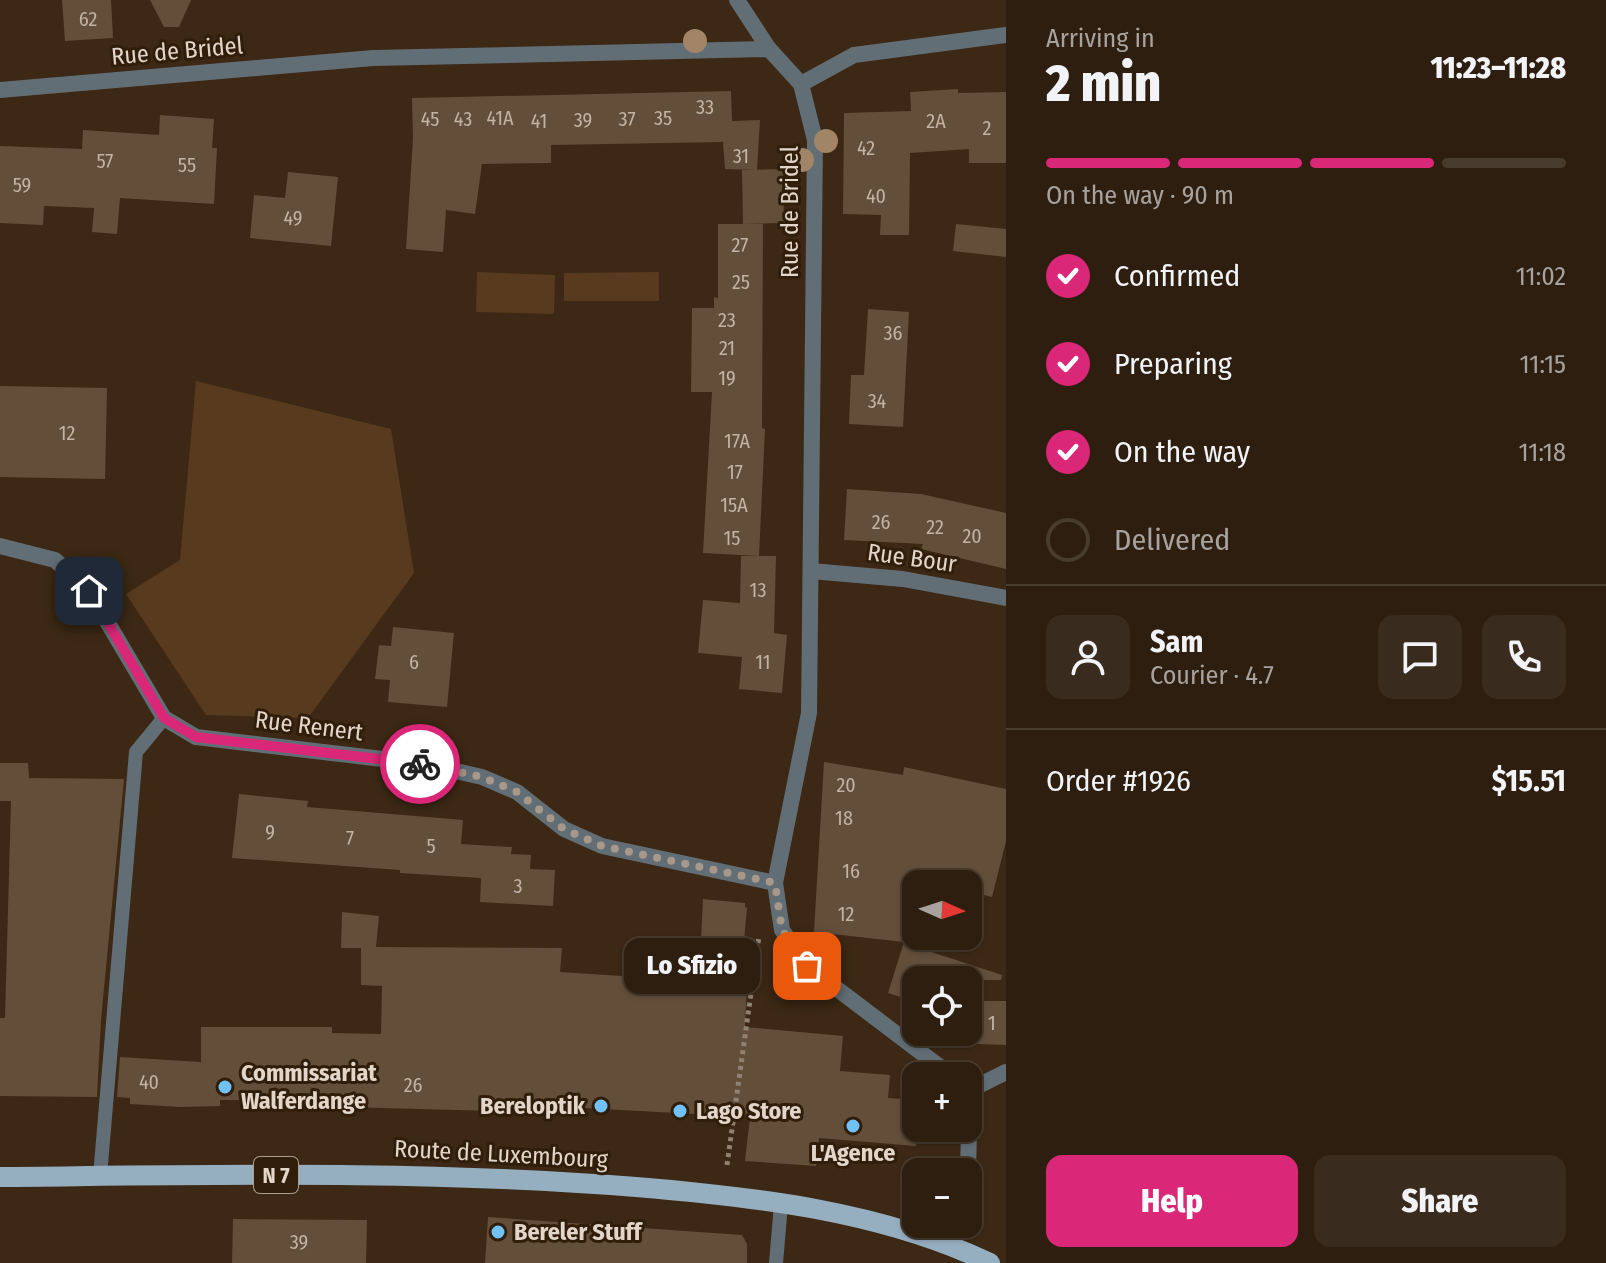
<!DOCTYPE html>
<html lang="en">
<head>
<meta charset="utf-8">
<style>
  body { margin:0; font-family:"Fira Sans Condensed",sans-serif; background:#392b1d; color:#f1f3f6; height:100vh; display:flex; flex-direction:column; font-size:30px; white-space:nowrap }
  * { box-sizing:border-box; margin:0 }
  p { font-size:26px; color:#a7a29e }
  .icon { flex:none; width:44px; height:44px; fill:none; stroke:currentColor; stroke-width:2; stroke-linecap:round; stroke-linejoin:round }
  .map { position:relative; flex:1; overflow:hidden }
  .drawer { display:flex; flex-direction:column; background:#2d1e0f; width:600px }
  .drawer>* { flex:none }
  .needle { width:52px; rotate:93deg }
  .buttons { position:absolute; left:902px; top:870px; display:grid; gap:16px }
  .buttons a { display:grid; place-items:center; width:80px; height:80px; border-radius:16px; background:#2d1e0f; box-shadow:0 2px 6px #0004,0 0 0 2px #483c2f; font-size:40px }
  .pin { position:absolute; display:grid; place-items:center; width:68px; height:68px; color:#fff; margin:-34px; border-radius:16px; box-shadow:0 4px 12px #0006 }
  .courier { position:absolute; display:grid; place-items:center; width:80px; height:80px; margin:-40px; border:6px solid #db2777; border-radius:50%; background:#fff; color:#222; box-shadow:0 2px 10px #0007 }
  .bubble { position:absolute; height:56px; border-radius:16px; background:#2d1e0f; box-shadow:0 2px 6px #0004,0 0 0 2px #483c2f; font-size:26px; font-weight:800; line-height:56px; text-align:center }
  .head em { font-style:normal; font-weight:800 }
  .head div { display:flex; flex-direction:column-reverse }
  .head { display:flex; align-items:center; justify-content:space-between; height:136px; padding:0 40px }
  h1 { font-size:52px; font-weight:800; line-height:60px }
  .bar { display:grid; grid-template-columns:repeat(4,1fr); gap:12px 8px; align-content:center; height:96px; padding:0 40px }
  .bar i { height:10px; border-radius:6px; background:#483c2f }
  .bar .selected { background:#db2777 }
  .bar p { grid-column:span 4 }
  .line { display:flex; align-items:center; gap:20px; padding:0 40px; border-top:2px solid #483c2f }
  .line div { flex:1 }
  .round { display:grid; place-items:center; flex:none; width:84px; height:84px; border-radius:16px; background:#392b1d }
  ol { padding:0 40px; list-style:none }
  li { display:flex; align-items:center; gap:24px; height:88px }
  li p { margin-inline-start:auto }
  li .icon { padding:8px; border-radius:50%; background:#db2777; color:#fff; stroke-width:4 }
  li:last-child { color:#a7a29e }
  li i { width:44px; height:44px; border:4px solid #483c2f; border-radius:50% }
  .cta { display:flex; gap:16px; margin-top:auto; padding:16px 40px }
  .cta a { flex:1; height:92px; border-radius:16px; background:#db2777; color:#fff; font-size:32px; font-weight:800; line-height:92px; text-align:center }
  .cta a+a { background:#392b1d; color:#f1f3f6 }
  main { display:flex; flex:1; min-height:0 }
  .map>svg:first-child { display:block }
  .green { fill:#583b1e }
  .building { fill:#634e39 }
  .lines { fill:none; stroke-linecap:round; stroke-linejoin:round }
  .path { stroke:#918171; stroke-width:5; stroke-dasharray:4 4; stroke-linecap:butt }
  .service { stroke:#626e76; stroke-width:14 }
  .minor { stroke:#626e76; stroke-width:16 }
  .primary { stroke:#96afc0; stroke-width:20 }
  .tree { fill:#a28466 }
  .done { stroke:#a8988a; stroke-width:8; stroke-dasharray:0 14.4 }
  .route { stroke:#db2777; stroke-width:10 }
  .poi-dot { fill:#70c1f4; stroke:#311e0a; stroke-width:3 }
  .labels { text-anchor:middle; dominant-baseline:central; stroke-width:6; stroke-linejoin:round; paint-order:stroke }
  .number-label { font-size:20px; fill:#c2b3a5 }
  .shield { fill:#311e0a; stroke:#ad9e90; stroke-width:2 }
  .shield-label { font-size:22px; font-weight:bold; fill:#e2d5c9 }
  .street-label { font-size:24px; fill:#e2d5c9; stroke:#311e0a }
  .poi-label { font-size:24px; font-weight:bold; fill:#e2d5c9; stroke:#311e0a; text-anchor:start }
</style>
</head>
<body>
<main>
<div class="map">
<svg width="1006" height="1263" viewBox="0 0 1006 1263">
  <rect width="100%" height="100%" fill="#3c2814"/>
  <g class="green">
    <path d="M477 272 555 275 554 314 476 312Z"/>
    <path d="M659 272V301H564V273Z"/>
    <path d="M196 381 391 429 414 573 308 718 206 715 126 594 180 560Z"/>
  </g>
  <g class="building">
    <path d="M62 0H111L113 38 65 41Z"/>
    <path d="M150 0H191L179 27H164Z"/>
    <path d="M958 89V93L1006 92V163H969V149L910 153 909 235H880L881 215 843 214 844 113 911 111 910 92Z"/>
    <path d="M731 91 732 121 760 120 757 170 725 169 723 142 551 145V163L482 164 475 214 446 210 443 252 406 249 413 139 412 98Z"/>
    <path d="M160 115 214 119 212 148H217L214 204 120 198 117 234 92 232 94 208 44 206 43 225 0 223V146L82 149 83 130 159 135Z"/>
    <path d="M783 169 784 223 743 224 742 170Z"/>
    <path d="M288 172 338 177 331 246 250 238 254 195 285 198Z"/>
    <path d="M718 224H763L762 428 765 429 759 556 703 553 712 392H691L692 308H714V297L718 298Z"/>
    <path d="M956 224 1006 229V257L953 251Z"/>
    <path d="M868 309 909 312 903 427 849 424 851 375H864Z"/>
    <path d="M0 386 107 388 105 479 0 477Z"/>
    <path d="M847 489 921 494 1006 513V569L921 549 923 544 844 540Z"/>
    <path d="M741 556H776L774 633 787 635 782 693 739 689 742 657 698 653 703 600 740 603Z"/>
    <path d="M393 627 454 633 447 707 388 702 390 680 375 679 379 645 391 646Z"/>
    <path d="M824 762 903 775 904 767 1006 789V841L992 897 968 891V884H916V947L1002 975 1001 980H916V1002L888 993 904 942 814 932Z"/>
    <path d="M0 763H28L29 778 124 779 101 1020 97 1097 0 1096V1018H5L11 801H0Z"/>
    <path d="M239 794 308 801 307 807 463 820 461 844 512 847 511 854 531 855 530 869 555 870 553 906 480 902 481 878 400 873V870L232 858Z"/>
    <path d="M703 899 745 903V907L747 908 740 983H747L745 1027 843 1036 840 1071 890 1075 888 1098 916 1100V1146L819 1138 816 1166 745 1161 750 1117 529 1105 528 1112 310 1106V1100H220V1106L180 1107 130 1104V1098L117 1097 120 1057 201 1062V1027H332V1033L381 1034 382 986 361 985V948H341L342 912 379 916 376 947 562 948 560 972 699 981Z"/>
    <path d="M979 1001H1006V1045L977 1044Z"/>
    <path d="M488 1217 742 1235 747 1244V1263H485Z"/>
    <path d="M233 1219 367 1220 366 1263H232Z"/>
  </g>
  <g class="lines">
    <path class="path" d="M727 1165 759 936"/>
    <g class="service">
      <path d="M100 1176 136 752 164 718"/>
      <path d="M776 1263 781 1204"/>
    </g>
    <g class="minor">
      <path d="M737 0 769 49"/>
      <path d="M801 84 854 55 1006 35"/>
      <path d="M0 90 373 58 769 49 801 84 815 140 809 713 775 883 782 930 807 966 952 1076"/>
      <path d="M0 546 55 560 89 591 164 718 196 737 425 764 482 777 517 792 564 829 602 846 775 883"/>
      <path d="M811 571 903 579 1006 598"/>
      <path d="M970 1090 1006 1072"/>
      <path d="M968 1172 970 1090"/>
      <path d="M948 1243 954 1224"/>
    </g>
    <path class="primary" d="M0 1177C212 1175 425 1170 636 1187 756 1197 881 1211 990 1263"/>
  </g>
  <g class="tree">
    <circle cx="695" cy="41" r="12"/>
    <circle cx="826" cy="141" r="12"/>
    <circle cx="802" cy="160" r="12"/>
  </g>
  <g class="lines">
    <path class="done" d="M420 764 482 777 517 792 564 829 602 846 775 883 782 930 807 966"/>
    <path class="route" d="M89 591 164 718 196 737 420 764"/>
  </g>
  <g class="poi-dot">
    <circle cx="225" cy="1087" r="8"/>
    <circle cx="601" cy="1106" r="8"/>
    <circle cx="680" cy="1111" r="8"/>
    <circle cx="853" cy="1126" r="8"/>
    <circle cx="498" cy="1232" r="8"/>
  </g>
  <g class="labels">
    <g class="number-label">
      <text x="88" y="19">62</text>
      <text x="705" y="107">33</text>
      <text x="500" y="118">41A</text>
      <text x="663" y="118">35</text>
      <text x="430" y="119">45</text>
      <text x="463" y="119">43</text>
      <text x="627" y="119">37</text>
      <text x="583" y="120">39</text>
      <text x="539" y="121">41</text>
      <text x="936" y="121">2A</text>
      <text x="987" y="128">2</text>
      <text x="866" y="148">42</text>
      <text x="741" y="156">31</text>
      <text x="105" y="161">57</text>
      <text x="187" y="165">55</text>
      <text x="22" y="185">59</text>
      <text x="876" y="196">40</text>
      <text x="293" y="218">49</text>
      <text x="740" y="245">27</text>
      <text x="741" y="282">25</text>
      <text x="727" y="320">23</text>
      <text x="893" y="333">36</text>
      <text x="727" y="348">21</text>
      <text x="727" y="378">19</text>
      <text x="877" y="401">34</text>
      <text x="67" y="433">12</text>
      <text x="737" y="441">17A</text>
      <text x="735" y="472">17</text>
      <text x="734" y="505">15A</text>
      <text x="881" y="522">26</text>
      <text x="935" y="527">22</text>
      <text x="972" y="536">20</text>
      <text x="732" y="538">15</text>
      <text x="758" y="590">13</text>
      <text x="414" y="662">6</text>
      <text x="763" y="662">11</text>
      <text x="846" y="785">20</text>
      <text x="844" y="818">18</text>
      <text x="270" y="832">9</text>
      <text x="350" y="838">7</text>
      <text x="431" y="846">5</text>
      <text x="851" y="871">16</text>
      <text x="518" y="886">3</text>
      <text x="846" y="914">12</text>
      <text x="992" y="1023">1</text>
      <text x="149" y="1082">40</text>
      <text x="413" y="1085">26</text>
      <text x="299" y="1242">39</text>
    </g>
    <rect class="shield" x="254" y="1157" width="44" height="36" rx="6"/>
    <g class="shield-label">
      <text x="276" y="1175">N 7</text>
    </g>
    <g class="street-label">
      <text transform="translate(177 51) rotate(-5)">Rue de Bridel</text>
      <text transform="translate(790 212) rotate(-90)">Rue de Bridel</text>
      <text transform="translate(912 558) rotate(8)">Rue Bour</text>
      <text transform="translate(309 726) rotate(7)">Rue Renert</text>
      <text transform="translate(501 1154) rotate(3)">Route de Luxembourg</text>
    </g>
    <g class="poi-label">
      <text x="241" y="1073">Commissariat<tspan x="241" dy="28">Walferdange</tspan></text>
      <text x="585" y="1106" text-anchor="end">Bereloptik</text>
      <text x="696" y="1111">Lago Store</text>
      <text x="853" y="1153" text-anchor="middle">L'Agence</text>
      <text x="514" y="1232">Bereler Stuff</text>
    </g>
  </g>
</svg>
<div class="buttons">
<a><svg class="needle" viewBox="-14 -14 28 28"><path d="M0-13l5 13h-10z" fill="#e53935"/><path d="M0 13l5-13h-10z" fill="#a7a29e"/></svg></a>
<a><svg class="icon" aria-label="locate" viewBox="0 0 24 24"><circle cx="12" cy="12" r="6"/><path d="M12 2v4M12 18v4M2 12h4M18 12h4"/></svg></a>
<a>+</a>
<a>−</a>
</div>
<div class="pin" style="left:807px;top:966px;background:#ea580c"><svg class="icon" aria-label="bag" viewBox="0 0 24 24"><path d="M5 8h14l-1 12H6zM9 8a3 3 0 0 1 6 0"/></svg></div>
<div class="pin" style="left:89px;top:591px;background:#1f2937"><svg class="icon" aria-label="home" viewBox="0 0 24 24"><path d="M3 11l9-7 9 7M6 9v11h12V9"/></svg></div>
<div class="courier" style="left:420px;top:764px"><svg class="icon" aria-label="bike" viewBox="0 0 24 24"><circle cx="6" cy="16" r="4"/><circle cx="18" cy="16" r="4"/><path d="M6 16l4-8h5l3 8M10 8l3 8H6M13 5h3"/></svg></div>
<div class="bubble" style="left:624px;top:938px;width:136px">Lo Sfizio</div>
</div>
<section class="drawer">
<div class="head"><div><h1>2 min</h1><p>Arriving in</p></div><em>11:23–11:28</em></div>
<div class="bar"><i class="selected"></i><i class="selected"></i><i class="selected"></i><i></i><p>On the way · 90 m</p></div>
<ol>
<li><svg class="icon" aria-label="check" viewBox="0 0 24 24"><path d="M5 12l5 5 9-10"/></svg>Confirmed<p>11:02</p></li>
<li><svg class="icon" aria-label="check" viewBox="0 0 24 24"><path d="M5 12l5 5 9-10"/></svg>Preparing<p>11:15</p></li>
<li><svg class="icon" aria-label="check" viewBox="0 0 24 24"><path d="M5 12l5 5 9-10"/></svg>On the way<p>11:18</p></li>
<li><i></i>Delivered</li>
</ol>
<div class="line" style="height:144px"><a class="round"><svg class="icon" aria-label="person" viewBox="0 0 24 24"><circle cx="12" cy="8" r="4"/><path d="M4 21q1-7 8-7t8 7"/></svg></a><div><b>Sam</b><p>Courier · 4.7</p></div><a class="round"><svg class="icon" aria-label="chat" viewBox="0 0 24 24"><path d="M4 5h16v11H9l-5 4z"/></svg></a><a class="round"><svg class="icon" aria-label="phone" viewBox="0 0 24 24"><path d="M5 4h4l2 5-3 2q2 4 5 5l2-3 5 2v4C11 20 4 13 5 4z"/></svg></a></div>
<div class="line" style="height:104px"><div>Order #1926</div><b>$15.51</b></div>
<div class="cta"><a>Help</a><a>Share</a></div>
</section>
</main>
</body>
</html>
